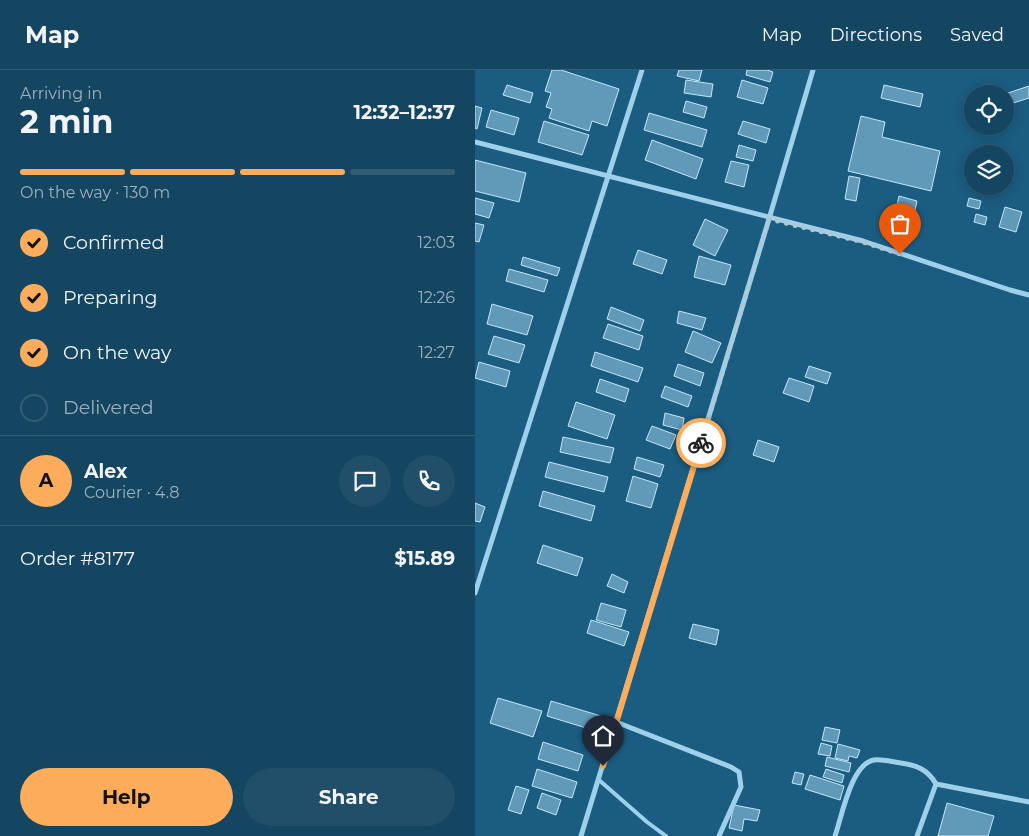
<!DOCTYPE html>
<html lang="en">
<head>
<meta charset="utf-8">
<style>
  body { margin:0; font-family:Montserrat,sans-serif; background:#214f6a; color:#f1f3f6; height:100vh; display:flex; flex-direction:column; font-size:19px; white-space:nowrap }
  * { box-sizing:border-box; margin:0 }
  p { font-size:16px; color:#9db1bd }
  .icon { flex:none; width:28px; height:28px; fill:none; stroke:currentColor; stroke-width:2; stroke-linecap:round; stroke-linejoin:round }
  .map { position:relative; flex:1; overflow:hidden }
  .details { display:flex; flex-direction:column; background:#144561; width:475px }
  .details>* { flex:none }
  .fabs { position:absolute; left:489px; top:15px; display:grid; gap:10px }
  .fabs a { display:grid; place-items:center; width:50px; height:50px; border-radius:50%; background:#144561; box-shadow:0 2px 12px #0003,0 0 0 1px #335d76; font-size:25px }
  .pin { position:absolute; display:grid; place-items:center; width:42px; height:42px; color:#fff; margin:-51px -21px; border-radius:50% 50% 50% 0; rotate:-45deg; box-shadow:0 0 5px #0007 }
  .pin .icon { rotate:45deg }
  .courier { position:absolute; display:grid; place-items:center; width:50px; height:50px; margin:-25px; border:4px solid #fcac5a; border-radius:50%; background:#fff; color:#222; box-shadow:0 1px 6px #0007 }
  .head em { font-style:normal; font-weight:700 }
  .head div { display:flex; flex-direction:column-reverse }
  .head { display:flex; align-items:center; justify-content:space-between; height:85px; padding:0 20px }
  h1 { font-size:32px; font-weight:700; line-height:38px }
  .bar { display:grid; grid-template-columns:repeat(4,1fr); gap:8px 5px; align-content:center; height:60px; padding:0 20px }
  .bar i { height:6px; border-radius:4px; background:#335d76 }
  .bar .active { background:#fcac5a }
  .bar p { grid-column:span 4 }
  .line { display:flex; align-items:center; gap:12px; padding:0 20px; border-top:1px solid #335d76 }
  .line div { flex:1 }
  .round { display:grid; place-items:center; flex:none; width:52px; height:52px; border-radius:26px; background:#214f6a }
  ol { padding:0 20px; list-style:none }
  li { display:flex; align-items:center; gap:15px; height:55px }
  li p { margin-inline-start:auto }
  li .icon { padding:5px; border-radius:50%; background:#fcac5a; color:#111; stroke-width:4 }
  li:last-child { color:#9db1bd }
  li i { width:28px; height:28px; border:2px solid #335d76; border-radius:50% }
  .primary-button { display:flex; gap:10px; margin-top:auto; padding:10px 20px }
  .primary-button a { flex:1; height:58px; border-radius:30px; background:#fcac5a; color:#111; font-size:20px; font-weight:700; line-height:58px; text-align:center }
  .primary-button a+a { background:#214f6a; color:#f1f3f6 }
  header { display:flex; align-items:center; gap:30px; box-sizing:border-box; height:70px; padding:0 25px; background:#144561; border-bottom:1px solid #335d76 }
  header strong { font-size:24px }
  nav { display:flex; gap:28px; margin-inline-start:auto; font-size:18px }
  main { display:flex; flex:1; min-height:0 }
  .map>svg:first-child { display:block }
  .building { fill:#619ab8; stroke:#c3e6f8 }
  .lines { fill:none; stroke-linecap:round; stroke-linejoin:round }
  .lane { stroke:#9ed0ea; stroke-width:4 }
  .street { stroke:#9ed0ea; stroke-width:5 }
  .done { stroke:#afc6d3; stroke-width:5; stroke-dasharray:0 9 }
  .route { stroke:#fcac5a; stroke-width:6 }
</style>
</head>
<body>
<header>
<strong>Map</strong>
<nav><a>Map</a><a>Directions</a><a>Saved</a></nav>
</header>
<main>
<section class="details">
<div class="head"><div><h1>2 min</h1><p>Arriving in</p></div><em>12:32–12:37</em></div>
<div class="bar"><i class="active"></i><i class="active"></i><i class="active"></i><i></i><p>On the way · 130 m</p></div>
<ol>
<li><svg class="icon" aria-label="check" viewBox="0 0 24 24"><path d="M5 12l5 5 9-10"/></svg>Confirmed<p>12:03</p></li>
<li><svg class="icon" aria-label="check" viewBox="0 0 24 24"><path d="M5 12l5 5 9-10"/></svg>Preparing<p>12:26</p></li>
<li><svg class="icon" aria-label="check" viewBox="0 0 24 24"><path d="M5 12l5 5 9-10"/></svg>On the way<p>12:27</p></li>
<li><i></i>Delivered</li>
</ol>
<div class="line" style="height:90px"><b class="round" style="background:#fcac5a;color:#111">A</b><div><b>Alex</b><p>Courier · 4.8</p></div><a class="round"><svg class="icon" aria-label="chat" viewBox="0 0 24 24"><path d="M4 5h16v11H9l-5 4z"/></svg></a><a class="round"><svg class="icon" aria-label="phone" viewBox="0 0 24 24"><path d="M5 4h4l2 5-3 2q2 4 5 5l2-3 5 2v4C11 20 4 13 5 4z"/></svg></a></div>
<div class="line" style="height:65px"><div>Order #8177</div><b>$15.89</b></div>
<div class="primary-button"><a>Help</a><a>Share</a></div>
</section>
<div class="map">
<svg width="554" height="766" viewBox="0 0 554 766">
  <rect width="100%" height="100%" fill="#1b5c81"/>
  <g class="building">
    <path d="M77 0H86L144 19 132 56 117 51 114 61 74 48 77 39 71 37 76 23 70 21Z"/>
    <path d="M204 0H227L224 11 202 6Z"/>
    <path d="M272 0H292L298 2 295 12 271 5Z"/>
    <path d="M211 10 238 14 236 27 209 23Z"/>
    <path d="M267 10 293 18 288 34 262 27Z"/>
    <path d="M32 15 58 23 55 33 28 25Z"/>
    <path d="M409 15 448 24 445 37 406 28Z"/>
    <path d="M554 16V28L532 35 530 24Z"/>
    <path d="M211 31 232 37 229 48 208 42Z"/>
    <path d="M0 36 7 38 2 59 0 58Z"/>
    <path d="M16 40 44 48 39 65 11 57Z"/>
    <path d="M174 43 232 60 227 77 169 60Z"/>
    <path d="M386 46 410 52 407 67 465 81 456 121 373 101Z"/>
    <path d="M69 51 114 65 107 85 63 72Z"/>
    <path d="M268 51 295 59 291 73 263 64Z"/>
    <path d="M177 70 228 89 221 109 170 90Z"/>
    <path d="M264 75 281 80 278 91 261 87Z"/>
    <path d="M0 90 51 103 44 132 0 121Z"/>
    <path d="M256 91 274 95 269 117 250 112Z"/>
    <path d="M374 106 385 108 381 131 370 129Z"/>
    <path d="M424 126 442 131 438 149 420 144Z"/>
    <path d="M0 128 19 133 14 148 0 144Z"/>
    <path d="M494 128 506 131 504 139 492 136Z"/>
    <path d="M530 137 547 142 541 162 524 157Z"/>
    <path d="M501 144 512 147 510 155 499 152Z"/>
    <path d="M230 149 253 160 240 186 218 175Z"/>
    <path d="M0 153 9 155 4 172 0 171Z"/>
    <path d="M163 180 192 190 187 204 158 194Z"/>
    <path d="M224 186 256 195 250 215 219 207Z"/>
    <path d="M48 187 85 198 82 206 46 195Z"/>
    <path d="M34 199 73 210 69 222 31 211Z"/>
    <path d="M17 234 58 246 52 265 12 254Z"/>
    <path d="M136 237 169 250 165 261 132 249Z"/>
    <path d="M204 241 231 248 227 260 202 253Z"/>
    <path d="M133 254 168 266 164 280 128 268Z"/>
    <path d="M218 261 246 273 237 293 210 282Z"/>
    <path d="M19 266 50 275 44 293 13 284Z"/>
    <path d="M120 282 168 298 163 312 116 296Z"/>
    <path d="M4 292 35 301 31 317 0 308Z"/>
    <path d="M203 294 229 303 225 316 199 306Z"/>
    <path d="M334 296 356 303 352 314 330 307Z"/>
    <path d="M314 308 339 316 334 332 308 323Z"/>
    <path d="M125 309 154 319 150 332 121 322Z"/>
    <path d="M190 316 217 326 213 337 186 327Z"/>
    <path d="M101 332 140 345 132 369 93 356Z"/>
    <path d="M190 343 209 348 207 360 188 355Z"/>
    <path d="M177 356 201 365 195 379 171 370Z"/>
    <path d="M88 367 139 378 135 393 85 382Z"/>
    <path d="M283 370 304 377 299 392 278 385Z"/>
    <path d="M162 387 189 395 185 407 159 399Z"/>
    <path d="M74 392 133 407 129 422 70 407Z"/>
    <path d="M158 406 183 414 176 438 151 431Z"/>
    <path d="M68 421 120 436 116 451 64 436Z"/>
    <path d="M0 433 10 437 5 452 0 451Z"/>
    <path d="M68 475 108 488 102 506 62 493Z"/>
    <path d="M137 504 153 512 149 523 132 516Z"/>
    <path d="M126 533 151 540 146 557 121 550Z"/>
    <path d="M116 550 154 562 149 576 112 563Z"/>
    <path d="M218 554 244 560 241 575 214 568Z"/>
    <path d="M23 628 67 641 58 667 15 653Z"/>
    <path d="M76 631 126 646 121 661 72 646Z"/>
    <path d="M350 657 365 660 362 673 347 670Z"/>
    <path d="M68 672 108 685 103 701 63 689Z"/>
    <path d="M346 673 357 676 355 686 343 684Z"/>
    <path d="M363 674 385 680 382 688 374 686 373 691 360 688Z"/>
    <path d="M352 687 376 693 374 702 350 696Z"/>
    <path d="M62 699 102 712 97 728 57 716Z"/>
    <path d="M351 699 369 705 367 713 348 707Z"/>
    <path d="M320 702 329 704 326 715 317 713Z"/>
    <path d="M335 705 369 716 365 730 330 719Z"/>
    <path d="M41 716 54 720 46 744 33 740Z"/>
    <path d="M67 723 86 730 81 745 62 738Z"/>
    <path d="M472 733 519 746 513 766H463Z"/>
    <path d="M259 735 285 740 282 751 269 749 267 761 254 758Z"/>
  </g>
  <g class="lines">
    <path class="lane" d="M124 710 172 752 191 766"/>
    <g class="street">
      <path d="M0 72 388 171 535 220 554 225"/>
      <path d="M0 523 167 0"/>
      <path d="M141 652 256 697 264 702 266 717 244 766"/>
      <path d="M106 766 294 149 338 0"/>
      <path d="M360 766C367 746 376 694 399 690 407 689 418 692 426 693 442 695 453 700 461 714"/>
      <path d="M442 766 461 714 554 732"/>
    </g>
  </g>
  <g class="lines">
    <path class="done" d="M226 373 294 149 388 172 425 184"/>
    <path class="route" d="M128 696 226 373"/>
  </g>
</svg>
<div class="fabs">
<a><svg class="icon" aria-label="locate" viewBox="0 0 24 24"><circle cx="12" cy="12" r="6"/><path d="M12 2v4M12 18v4M2 12h4M18 12h4"/></svg></a>
<a><svg class="icon" aria-label="layers" viewBox="0 0 24 24"><path d="M12 4l9 5-9 5-9-5zM3 14l9 5 9-5"/></svg></a>
</div>
<div class="pin" style="left:425px;top:184px;background:#ea580c"><svg class="icon" aria-label="bag" viewBox="0 0 24 24"><path d="M5 8h14l-1 12H6zM9 8a3 3 0 0 1 6 0"/></svg></div>
<div class="pin" style="left:128px;top:696px;background:#1f2937"><svg class="icon" aria-label="home" viewBox="0 0 24 24"><path d="M3 11l9-7 9 7M6 9v11h12V9"/></svg></div>
<div class="courier" style="left:226px;top:373px"><svg class="icon" aria-label="bike" viewBox="0 0 24 24"><circle cx="6" cy="16" r="4"/><circle cx="18" cy="16" r="4"/><path d="M6 16l4-8h5l3 8M10 8l3 8H6M13 5h3"/></svg></div>
</div>
</main>
</body>
</html>
